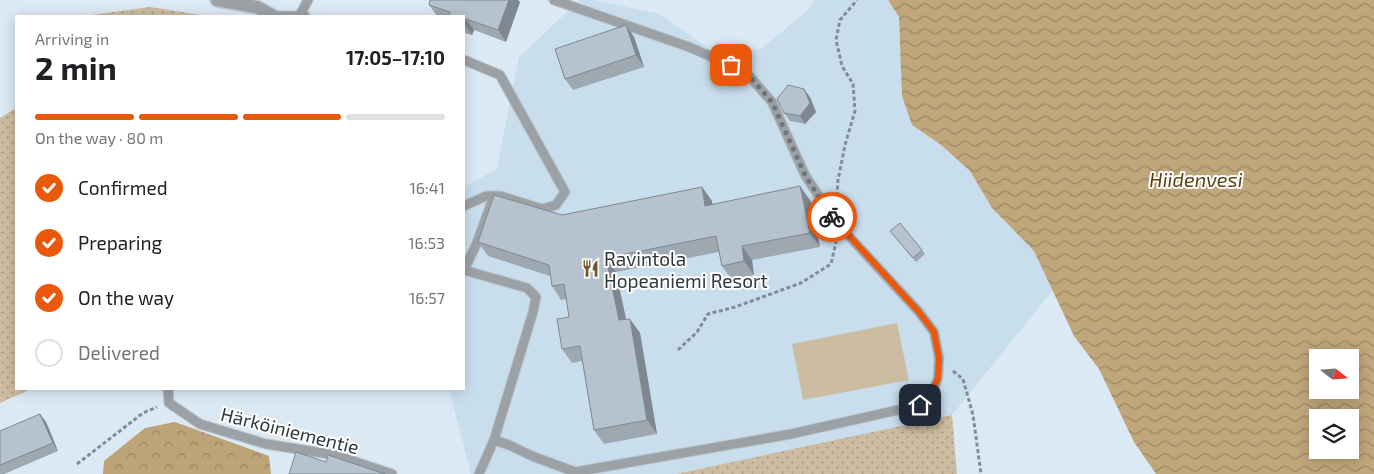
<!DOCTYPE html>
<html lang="en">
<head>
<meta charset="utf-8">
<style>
  body { margin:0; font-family:"Exo 2",sans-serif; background:#f6f6f6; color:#202124; height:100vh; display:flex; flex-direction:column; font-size:19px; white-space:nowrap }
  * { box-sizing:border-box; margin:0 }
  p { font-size:16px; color:#757577 }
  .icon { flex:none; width:28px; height:28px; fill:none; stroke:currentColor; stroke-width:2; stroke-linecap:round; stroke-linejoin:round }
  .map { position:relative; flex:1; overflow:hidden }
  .panel { position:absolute; left:15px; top:15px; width:450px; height:375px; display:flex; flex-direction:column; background:#fff; border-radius:0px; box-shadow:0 2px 12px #0003 }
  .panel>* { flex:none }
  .needle { width:32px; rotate:107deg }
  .fabs { position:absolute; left:1309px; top:349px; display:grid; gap:10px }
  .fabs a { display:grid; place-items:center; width:50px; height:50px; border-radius:0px; background:#fff; box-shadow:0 2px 12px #0003; font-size:25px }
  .pin { position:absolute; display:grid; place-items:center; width:42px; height:42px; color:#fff; margin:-21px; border-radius:10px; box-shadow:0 2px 8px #0006 }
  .courier { position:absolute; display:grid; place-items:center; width:50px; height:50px; margin:-25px; border:4px solid #ea580c; border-radius:50%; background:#fff; color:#222; box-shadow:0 1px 6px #0007 }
  .summary em { font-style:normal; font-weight:700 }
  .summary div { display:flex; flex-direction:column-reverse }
  .summary { display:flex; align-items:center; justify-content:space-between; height:85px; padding:0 20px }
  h1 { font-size:32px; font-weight:700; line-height:38px }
  .bar { display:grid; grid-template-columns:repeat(4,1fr); gap:8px 5px; align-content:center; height:60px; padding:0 20px }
  .bar i { height:6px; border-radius:4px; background:#e0e0e0 }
  .bar .selected { background:#ea580c }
  .bar p { grid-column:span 4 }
  ol { padding:0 20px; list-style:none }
  li { display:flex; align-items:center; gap:15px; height:55px }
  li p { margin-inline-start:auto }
  li .icon { padding:5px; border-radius:50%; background:#ea580c; color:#fff; stroke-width:4 }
  li:last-child { color:#757577 }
  li i { width:28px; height:28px; border:2px solid #e0e0e0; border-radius:50% }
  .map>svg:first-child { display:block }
  .built { fill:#c9deed }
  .grass { fill:url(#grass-dots) }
  .forest { fill:url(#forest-crowns) }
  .pitch { fill:#ccbca1 }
  .water { fill:url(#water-waves); fill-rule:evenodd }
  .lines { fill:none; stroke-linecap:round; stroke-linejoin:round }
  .lane-casing { stroke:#b9c5cf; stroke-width:11 }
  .street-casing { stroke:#b9c5cf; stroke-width:15 }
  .path { stroke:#828c94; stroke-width:3; stroke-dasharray:4 2.5; stroke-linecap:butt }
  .lane { stroke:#9ca1a6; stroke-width:9 }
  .street { stroke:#9ca1a6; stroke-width:12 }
  .wall { fill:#9da8b1 }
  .shaded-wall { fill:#7f8890 }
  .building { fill:#b6c3ce; stroke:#7f8890 }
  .done { stroke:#6c757c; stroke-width:5; stroke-dasharray:0 9 }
  .route { stroke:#ea580c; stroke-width:6 }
  .labels { text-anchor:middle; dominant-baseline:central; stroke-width:4; stroke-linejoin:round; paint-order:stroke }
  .poi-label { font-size:19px; fill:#31373b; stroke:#fff; text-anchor:start }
  .street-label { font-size:19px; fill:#31373b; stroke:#fff }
  .water-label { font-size:20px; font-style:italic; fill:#5b410a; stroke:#fff }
</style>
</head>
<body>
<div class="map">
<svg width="1374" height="474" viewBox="0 0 1374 474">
  <defs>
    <pattern id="grass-dots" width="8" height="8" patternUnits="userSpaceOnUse" patternTransform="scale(1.25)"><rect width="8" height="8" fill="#ccbca1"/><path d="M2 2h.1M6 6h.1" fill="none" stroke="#a69a84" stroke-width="1.8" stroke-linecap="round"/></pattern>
    <pattern id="forest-crowns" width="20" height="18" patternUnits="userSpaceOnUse" patternTransform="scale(1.25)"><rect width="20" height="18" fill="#bda378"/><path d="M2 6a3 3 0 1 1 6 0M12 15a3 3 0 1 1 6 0" fill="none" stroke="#9a8664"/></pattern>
    <pattern id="water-waves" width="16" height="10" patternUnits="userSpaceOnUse" patternTransform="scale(1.25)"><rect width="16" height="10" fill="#bfa67b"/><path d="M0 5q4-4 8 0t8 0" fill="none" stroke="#9c8866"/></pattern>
  </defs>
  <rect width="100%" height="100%" fill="#dbe9f4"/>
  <path class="built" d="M580 0H593L659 14 719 55 761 49 809 9 814 0H888L890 1 899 17 902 96 912 125 940 144 970 171 992 208 1034 251 1053 290 952 415 676 474H471L449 389H464V187L497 169 519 57Z"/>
  <g class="grass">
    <path d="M150 7 207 16H84Z"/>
    <path d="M16 108V389H31L0 403V118Z"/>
    <path d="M952 415 957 474H676Z"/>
  </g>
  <path class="forest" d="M175 422 269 456 271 474H103L104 461 145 428Z"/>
  <path class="pitch" d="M897 323 909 380 803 400 792 344Z"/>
  <path class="water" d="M888 0H1374V474H1156L1134 442 1099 369 1074 336 1034 251 992 208 970 171 940 144 912 125 902 96 899 17ZM1318 358H1350V390H1318ZM1318 418H1350V450H1318Z"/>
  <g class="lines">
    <defs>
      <g id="lane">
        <path d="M300 15 308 0"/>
        <path d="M272 16H305"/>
        <path d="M464 60 500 75 565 192 556 205 542 209 501 196H486L464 206"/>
        <path d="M464 270 527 288 536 297 533 312 494 440 479 474"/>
        <path d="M464 270 476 245 494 196"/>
        <path d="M168 389 169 403 200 424 266 444 335 455 392 474"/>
        <path d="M494 440 509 445 532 456 575 472 791 434 920 405 931 395 938 378 939 358 934 332 919 312 836 222 805 175 772 102 745 71 689 47 554 0"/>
      </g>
      <path id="street" d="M217 0 257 7 273 16"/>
    </defs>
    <use href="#lane" class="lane-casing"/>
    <use href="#street" class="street-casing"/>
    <g class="path">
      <path d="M837 196 838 180 845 145 855 111 853 84 842 66 836 40 840 20 857 0"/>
      <path d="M678 350 697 332 708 314 735 307 801 283 831 264 836 242"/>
      <path d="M953 371 963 379 973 415 981 474"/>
      <path d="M77 464 143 413 157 407"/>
    </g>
    <use href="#lane" class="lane"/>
    <use href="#street" class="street"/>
  </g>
  <g class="wall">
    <path d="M520 2 506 42 474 30 472 35 464 33V16H437L429 5Z"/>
    <path d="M626 25 634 37 644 67 573 90 565 79Z"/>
    <path d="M810 97 816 112 805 124 790 121 784 113Z"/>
    <path d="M702 187 712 201V205L810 200 820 247 752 260 754 275 732 280 722 266 719 252 616 272 626 319 640 333 657 434 604 444 594 430 582 361 572 363 562 349 569 317 566 299 561 300 552 286 550 276 488 256 478 242 562 215Z"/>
    <path d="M890 231 922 250 925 254 916 262Z"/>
    <path d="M40 414 46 422 58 451 4 474H0V431Z"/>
  </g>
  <g class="shaded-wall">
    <path d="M509 0H518L520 2 506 42 498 30Z"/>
    <path d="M466 19 474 30 472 35 464 24Z"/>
    <path d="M626 25 634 37 644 67 636 55Z"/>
    <path d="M804 89 810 97 816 112 805 124 800 116Z"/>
    <path d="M800 186 810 200 820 247 810 233Z"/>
    <path d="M702 187 712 201 715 220 705 206Z"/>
    <path d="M742 246 752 260 754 275 744 261Z"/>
    <path d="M606 258 616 272 629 334 619 320Z"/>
    <path d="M630 319 640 333 657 434 647 420Z"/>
    <path d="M40 414 46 422 58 451 53 443Z"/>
  </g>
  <g class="building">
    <path d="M430 0H509L498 30 466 19 464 24V16H449L450 12 429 5Z"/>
    <path d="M626 25 636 55 565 79 555 49Z"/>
    <path d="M788 85 804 89 810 103 800 116 784 113 777 99Z"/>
    <path d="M800 186 810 233 742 246 744 261 722 266 716 236 606 258 619 320 630 319 647 420 594 430 580 346 562 349 557 319 569 317 564 284 552 286 549 265 478 242 494 195 562 215 702 187 705 206Z"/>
    <path d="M900 223 922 250 913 258 890 231Z"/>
    <path d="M40 414 53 443 0 465V431Z"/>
    <path d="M296 452 326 462 328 455 385 474H289Z"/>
  </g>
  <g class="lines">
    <path class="done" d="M731 65 745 71 772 102 805 175 832 217"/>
    <path class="route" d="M832 217 919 312 934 332 939 358 938 378 931 395 920 405"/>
  </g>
  <defs>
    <symbol id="restaurant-bare" viewBox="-9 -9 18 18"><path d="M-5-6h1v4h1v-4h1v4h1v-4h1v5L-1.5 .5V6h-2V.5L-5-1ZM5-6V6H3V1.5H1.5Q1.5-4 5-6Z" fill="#715729" stroke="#fff" stroke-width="2.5" paint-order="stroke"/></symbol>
  </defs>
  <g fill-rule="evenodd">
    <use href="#restaurant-bare" x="578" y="256" width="25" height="25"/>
  </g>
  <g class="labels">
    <g class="poi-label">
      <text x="604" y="258">Ravintola<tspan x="604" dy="22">Hopeaniemi Resort</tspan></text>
    </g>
    <g class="street-label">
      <text transform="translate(290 430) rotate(14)">Härköiniementie</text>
    </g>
    <g class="water-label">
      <text x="1196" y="179">Hiidenvesi</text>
    </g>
  </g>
</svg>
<div class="fabs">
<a><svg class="needle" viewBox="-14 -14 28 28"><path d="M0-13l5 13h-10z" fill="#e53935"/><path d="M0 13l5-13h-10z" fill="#757577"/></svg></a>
<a><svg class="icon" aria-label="layers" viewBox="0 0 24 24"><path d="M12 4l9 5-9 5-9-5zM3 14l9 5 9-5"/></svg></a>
</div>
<div class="pin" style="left:731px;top:65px;background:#ea580c"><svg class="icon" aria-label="bag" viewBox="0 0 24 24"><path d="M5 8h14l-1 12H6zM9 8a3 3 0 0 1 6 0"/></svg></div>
<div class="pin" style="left:920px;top:405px;background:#1f2937"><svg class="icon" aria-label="home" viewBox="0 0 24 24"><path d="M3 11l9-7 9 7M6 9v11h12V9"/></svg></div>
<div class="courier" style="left:832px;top:217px"><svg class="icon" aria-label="bike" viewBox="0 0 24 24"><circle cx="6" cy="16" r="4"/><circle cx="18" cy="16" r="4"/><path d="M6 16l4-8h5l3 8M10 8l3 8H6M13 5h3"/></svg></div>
<section class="panel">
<div class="summary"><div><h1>2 min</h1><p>Arriving in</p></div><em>17:05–17:10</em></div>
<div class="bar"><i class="selected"></i><i class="selected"></i><i class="selected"></i><i></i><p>On the way · 80 m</p></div>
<ol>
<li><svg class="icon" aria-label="check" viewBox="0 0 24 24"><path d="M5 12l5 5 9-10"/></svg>Confirmed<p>16:41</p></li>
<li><svg class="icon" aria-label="check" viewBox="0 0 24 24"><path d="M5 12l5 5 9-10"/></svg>Preparing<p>16:53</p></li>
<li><svg class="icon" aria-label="check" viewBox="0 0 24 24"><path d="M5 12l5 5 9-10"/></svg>On the way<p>16:57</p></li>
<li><i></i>Delivered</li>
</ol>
</section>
</div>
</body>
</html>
